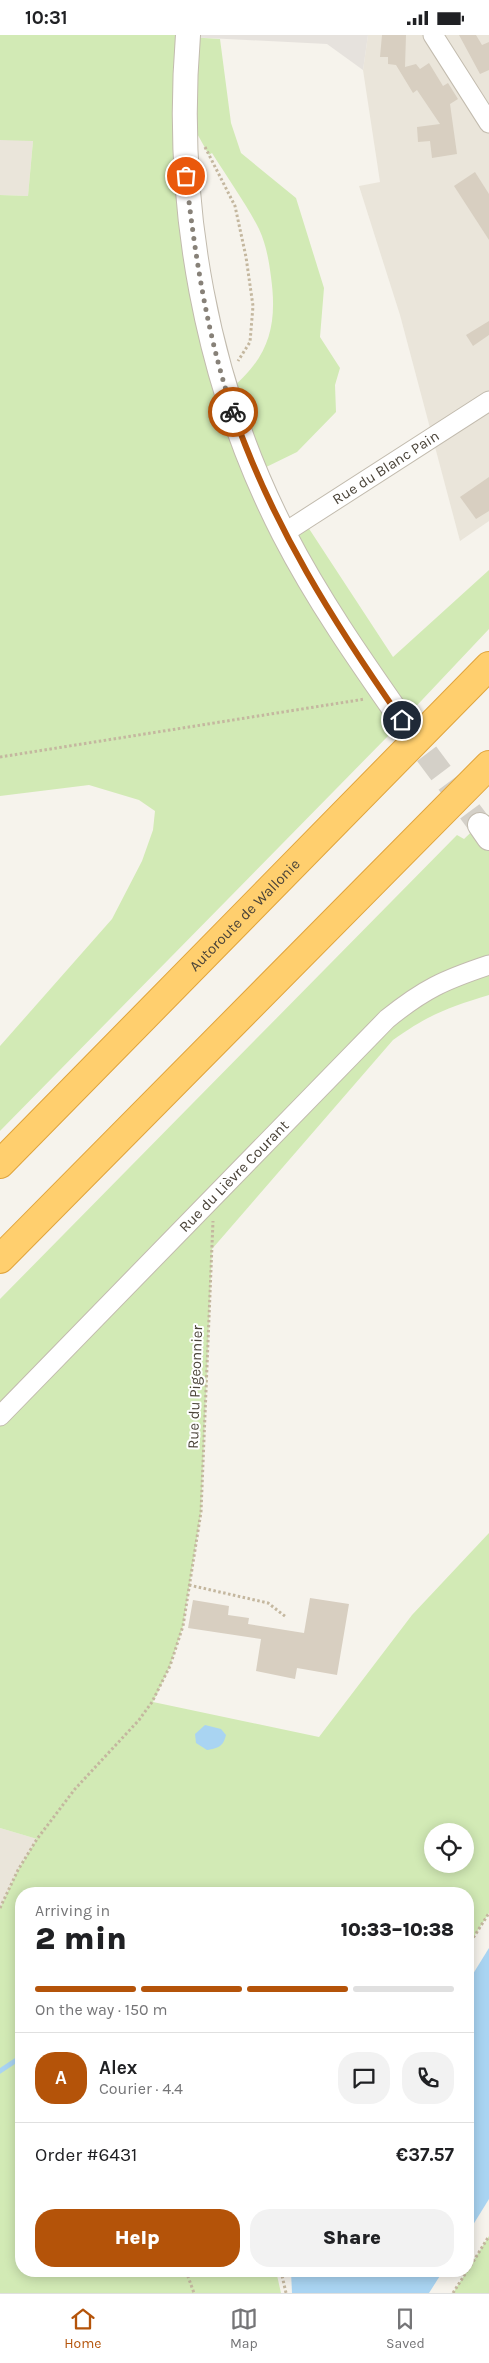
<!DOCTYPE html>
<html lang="en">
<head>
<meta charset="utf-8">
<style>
  body { margin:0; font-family:Karla,sans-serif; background:#f2f2f2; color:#202124; height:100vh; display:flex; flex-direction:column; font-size:19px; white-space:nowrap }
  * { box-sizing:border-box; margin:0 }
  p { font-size:16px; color:#757577 }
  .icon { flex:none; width:28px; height:28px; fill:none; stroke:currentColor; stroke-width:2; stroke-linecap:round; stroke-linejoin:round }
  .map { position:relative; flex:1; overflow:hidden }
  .side { position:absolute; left:15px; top:1852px; width:459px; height:390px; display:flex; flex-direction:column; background:#fff; border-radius:20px; box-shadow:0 2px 12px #0003 }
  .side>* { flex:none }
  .tools { position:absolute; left:424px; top:1788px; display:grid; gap:10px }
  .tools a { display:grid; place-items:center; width:50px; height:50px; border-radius:50%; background:#fff; box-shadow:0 2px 12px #0003; font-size:25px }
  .pin { position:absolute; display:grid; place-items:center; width:42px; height:42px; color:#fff; margin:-21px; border:2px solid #fff; border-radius:50%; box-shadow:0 1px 5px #0007 }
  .courier { position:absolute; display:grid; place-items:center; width:50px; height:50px; margin:-25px; border:4px solid #b45309; border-radius:50%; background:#fff; color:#222; box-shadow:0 1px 6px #0007 }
  .headline em { font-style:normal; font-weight:800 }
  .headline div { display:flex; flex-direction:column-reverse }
  .headline { display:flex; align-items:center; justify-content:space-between; height:85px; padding:0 20px }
  h1 { font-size:32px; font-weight:800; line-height:38px }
  .bar { display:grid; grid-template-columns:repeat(4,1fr); gap:8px 5px; align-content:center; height:60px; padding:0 20px }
  .bar i { height:6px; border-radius:4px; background:#e0e0e0 }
  .bar .on { background:#b45309 }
  .bar p { grid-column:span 4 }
  .line { display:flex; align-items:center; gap:12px; padding:0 20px; border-top:1px solid #e0e0e0 }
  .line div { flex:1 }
  .round { display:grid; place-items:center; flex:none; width:52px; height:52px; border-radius:20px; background:#f2f2f2 }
  .button { display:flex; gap:10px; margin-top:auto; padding:10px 20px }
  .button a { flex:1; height:58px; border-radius:20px; background:#b45309; color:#fff; font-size:20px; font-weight:800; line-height:58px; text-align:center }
  .button a+a { background:#f2f2f2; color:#202124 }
  .status { display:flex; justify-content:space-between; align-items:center; height:35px; padding:0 25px; background:#fff; direction:ltr }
  .status svg { height:14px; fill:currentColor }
  .dock { display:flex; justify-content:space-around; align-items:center; height:70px; border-top:1px solid #e0e0e0; background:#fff; font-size:14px; color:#757577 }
  .dock a { display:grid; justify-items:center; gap:2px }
  .dock .on { color:#b45309 }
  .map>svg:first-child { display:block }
  .residential { fill:#eae5da }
  .industrial { fill:#e6e2dd }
  .green { fill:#d2eab5; fill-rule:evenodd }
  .water { fill:#a9d4f2 }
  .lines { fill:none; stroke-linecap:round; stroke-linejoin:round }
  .stream { stroke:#a9d4f2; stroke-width:5 }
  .building { fill:#d8cfc1 }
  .tertiary-tunnel { stroke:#d4d0c8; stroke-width:24; stroke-dasharray:24 12; stroke-linecap:butt }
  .minor-casing { stroke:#c2bbae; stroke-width:21 }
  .tertiary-casing { stroke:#c2bbae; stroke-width:26 }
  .motorway-casing { stroke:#e0a43c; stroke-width:30 }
  .path { stroke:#c4b79f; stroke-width:3; stroke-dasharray:2.5 2.5; stroke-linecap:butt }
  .minor { stroke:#fff; stroke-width:19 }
  .tertiary { stroke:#fff; stroke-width:24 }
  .motorway { stroke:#ffcf6e; stroke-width:28 }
  .done { stroke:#878178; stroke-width:5; stroke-dasharray:0 9 }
  .route { stroke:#b45309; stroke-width:6 }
  .labels { text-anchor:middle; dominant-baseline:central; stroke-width:4; stroke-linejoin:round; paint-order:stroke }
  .street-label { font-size:15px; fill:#4b4439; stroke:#fff }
</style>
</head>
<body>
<div class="status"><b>10:31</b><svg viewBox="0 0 49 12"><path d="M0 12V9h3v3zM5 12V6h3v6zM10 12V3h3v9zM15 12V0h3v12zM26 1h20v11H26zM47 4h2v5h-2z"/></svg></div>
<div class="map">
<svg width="489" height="2258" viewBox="0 0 489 2258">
  <rect width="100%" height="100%" fill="#f6f3ec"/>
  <g class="residential">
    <path d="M0 0 40 28 28 161 0 160Z"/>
    <path d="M368 0H489V486L460 506 400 280 359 151 380 147 363 35Z"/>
    <path d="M0 1793 37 1804 18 1835 0 1873Z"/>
  </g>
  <path class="industrial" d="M188 0H368L363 35 327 9 188 2Z"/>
  <g class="green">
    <path d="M0 0H188V2L220 4 231 88 241 118 296 163 324 253 320 302 340 333 335 350 336 377 297 417 256 437 284 498 304 486 393 622 489 535V594L389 700 0 1096V1011L112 884 142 826 153 795 155 776 139 765 89 750 0 761V160L28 161 33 106 0 105ZM185 77 209 120 212 118C227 142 247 170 259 194 266 209 269 226 271 242 278 293 268 324 227 357Z"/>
    <path d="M489 780V960C449 972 428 980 393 1005L212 1214 201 1477 183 1591 170 1631 153 1667 319 1702 412 1580 489 1498V1878L468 1911V1859H21V2236H276L281 2258H0V1873L18 1835 37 1804 0 1793V1264L457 800 464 804ZM432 1796H465V1829H432Z"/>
    <path d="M489 2201V2258H453Z"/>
  </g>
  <g class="water">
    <path d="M205 1690 221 1694 226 1700C223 1712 218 1713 207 1715L196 1708 195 1699Z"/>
    <path d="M489 1913V2164L468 2198V1947Z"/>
    <path d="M291 2236H443L429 2258H292Z"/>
  </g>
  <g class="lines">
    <path class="stream" d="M0 2036 21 2022"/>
  </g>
  <g class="building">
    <path d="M382 0H406L405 32 416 29 420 34 429 28 443 51 448 48 458 64 450 69 457 119 432 123 430 106 418 107 417 92 440 89 417 55 413 58 396 30 388 29V22H380Z"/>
    <path d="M459 0H476L482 10 489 7V35L480 39Z"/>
    <path d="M475 137 489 159V205L454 151Z"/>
    <path d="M489 286V300L473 311 466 300Z"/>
    <path d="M489 442V476L476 484 460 462Z"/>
    <path d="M310 1563 349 1569 337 1640 297 1633 295 1644 256 1636 261 1604 188 1593 193 1565 229 1571 228 1580 249 1583 248 1589 304 1598Z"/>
  </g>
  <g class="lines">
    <path class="tertiary-tunnel" d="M405 690 480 790"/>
    <defs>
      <g id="minor">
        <path d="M433 0 489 88"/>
        <path id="s1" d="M284 498 489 366"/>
        <path id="s2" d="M0 1381 387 984C424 954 444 945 489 930"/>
      </g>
      <g id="tertiary">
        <path d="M188 0C174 170 206 347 284 499 318 565 360 625 402 685"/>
        <path d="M480 790 489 803"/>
      </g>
      <g id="motorway">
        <path id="s3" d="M0 1129 489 631"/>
        <path d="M0 1224 489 730"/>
      </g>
    </defs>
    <use href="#minor" class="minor-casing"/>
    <use href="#tertiary" class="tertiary-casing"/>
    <use href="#motorway" class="motorway-casing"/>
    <g class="path">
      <path d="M205 112 235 171 246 222 253 271 250 307 238 326"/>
      <path d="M0 722 365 664"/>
      <path d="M189 1550 268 1568 286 1582"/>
      <path d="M0 1873 18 1835 37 1804 75 1754 139 1685 152 1667 170 1631 183 1591 201 1477 213 1186"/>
      <path d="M468 1911 489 1878"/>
      <path d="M468 2235 489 2201"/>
      <path d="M186 2236 194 2258"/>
      <path d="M281 2236 286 2258"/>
      <path d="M453 2258 467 2236"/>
    </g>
    <use href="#minor" class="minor"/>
    <use href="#tertiary" class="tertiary"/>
    <use href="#motorway" class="motorway"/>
  </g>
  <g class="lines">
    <path class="done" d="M186 141C195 221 207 300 233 377"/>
    <path class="route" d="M233 377C272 490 334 588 402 685"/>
  </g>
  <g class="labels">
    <g class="street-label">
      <text stroke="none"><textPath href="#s1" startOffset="121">Rue du Blanc Pain</textPath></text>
      <text stroke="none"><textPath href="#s3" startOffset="349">Autoroute de Wallonie</textPath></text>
      <text stroke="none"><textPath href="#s2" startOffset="335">Rue du Lièvre Courant</textPath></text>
      <text transform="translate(195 1352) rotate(-88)">Rue du Pigeonnier</text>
    </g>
  </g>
</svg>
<div class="tools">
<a><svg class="icon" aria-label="locate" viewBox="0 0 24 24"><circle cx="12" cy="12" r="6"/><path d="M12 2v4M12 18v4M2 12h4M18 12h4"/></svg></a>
</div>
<div class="pin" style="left:186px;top:141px;background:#ea580c"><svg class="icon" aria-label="bag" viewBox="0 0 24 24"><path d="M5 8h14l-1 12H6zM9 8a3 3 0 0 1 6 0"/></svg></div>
<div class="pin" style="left:402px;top:685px;background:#1f2937"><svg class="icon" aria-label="home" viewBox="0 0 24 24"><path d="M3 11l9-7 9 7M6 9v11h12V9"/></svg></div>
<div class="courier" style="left:233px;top:377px"><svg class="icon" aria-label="bike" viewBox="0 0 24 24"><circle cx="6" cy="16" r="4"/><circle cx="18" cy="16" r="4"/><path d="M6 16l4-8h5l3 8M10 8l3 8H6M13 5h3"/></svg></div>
<section class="side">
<div class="headline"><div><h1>2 min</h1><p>Arriving in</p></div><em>10:33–10:38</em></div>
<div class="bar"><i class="on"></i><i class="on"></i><i class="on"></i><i></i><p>On the way · 150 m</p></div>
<div class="line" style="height:90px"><b class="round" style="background:#b45309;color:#fff">A</b><div><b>Alex</b><p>Courier · 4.4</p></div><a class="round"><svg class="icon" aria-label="chat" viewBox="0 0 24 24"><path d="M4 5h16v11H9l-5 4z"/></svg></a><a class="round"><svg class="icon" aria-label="phone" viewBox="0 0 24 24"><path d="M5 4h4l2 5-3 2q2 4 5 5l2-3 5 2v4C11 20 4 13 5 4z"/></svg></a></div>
<div class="line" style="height:65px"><div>Order #6431</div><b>€37.57</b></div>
<div class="button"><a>Help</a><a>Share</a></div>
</section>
</div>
<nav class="dock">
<a class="on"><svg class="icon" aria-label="home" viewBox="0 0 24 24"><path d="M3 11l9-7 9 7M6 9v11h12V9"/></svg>Home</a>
<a><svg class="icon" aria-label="map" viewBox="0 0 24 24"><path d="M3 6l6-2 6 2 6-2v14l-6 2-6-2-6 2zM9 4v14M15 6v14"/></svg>Map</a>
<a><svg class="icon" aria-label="saved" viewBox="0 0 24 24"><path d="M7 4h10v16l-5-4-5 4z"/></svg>Saved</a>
</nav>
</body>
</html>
